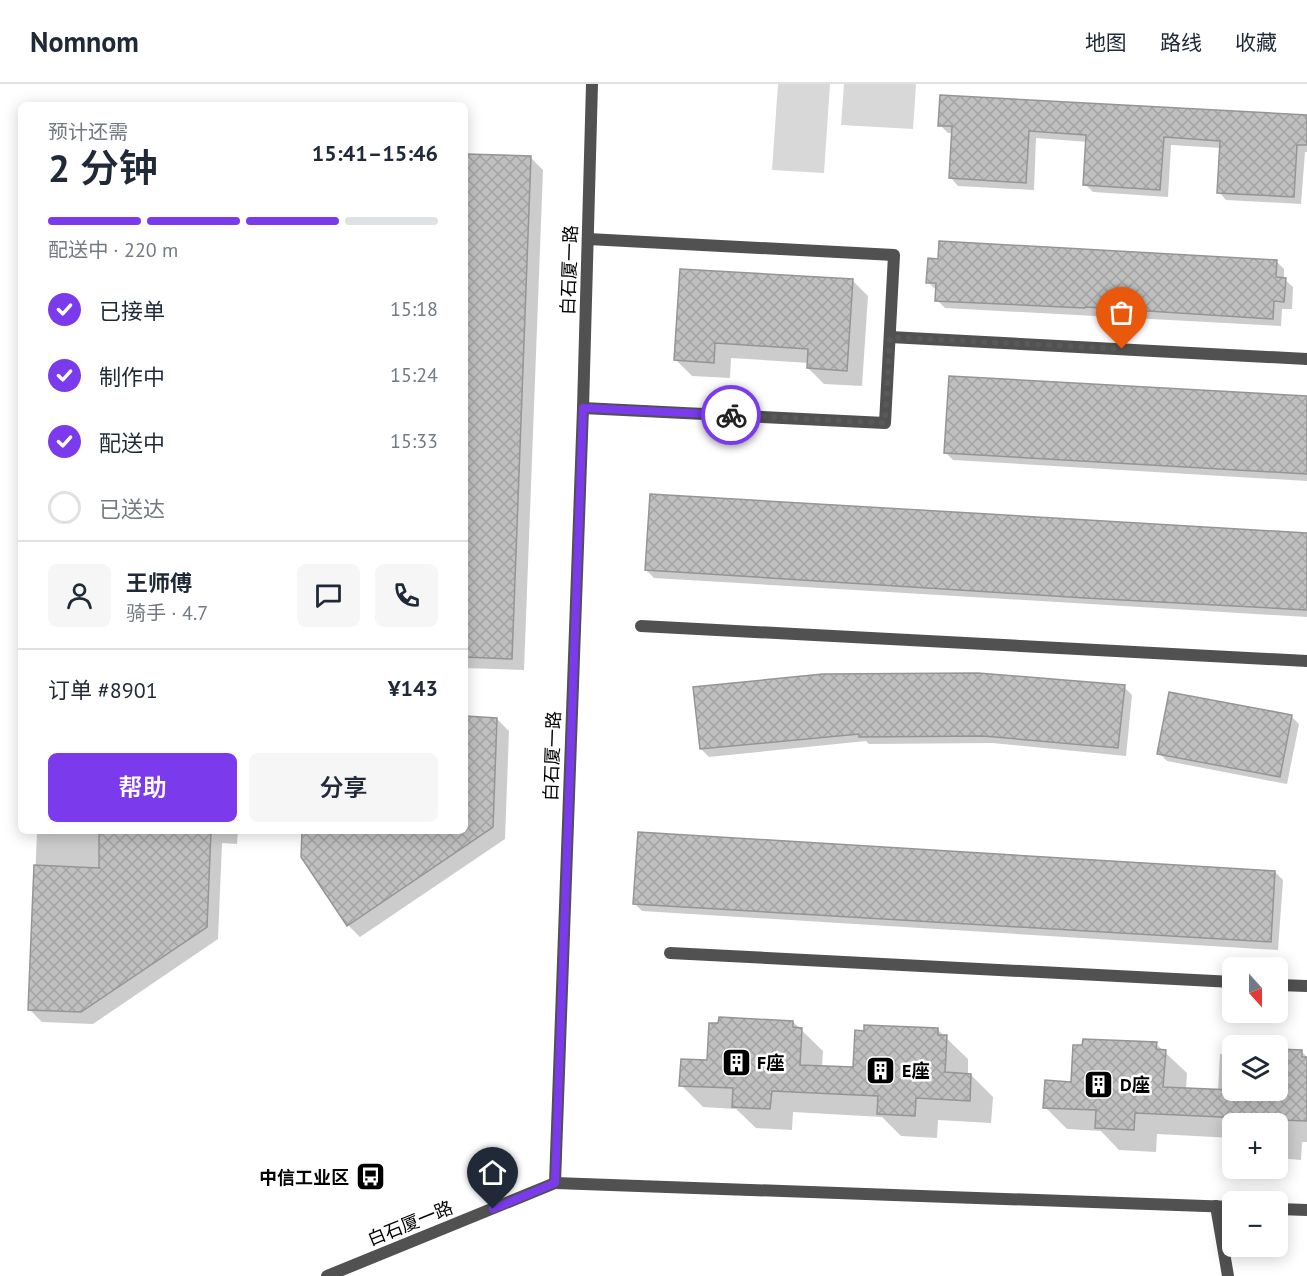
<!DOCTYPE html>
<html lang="zh">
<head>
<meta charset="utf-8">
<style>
  body { margin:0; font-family:"PT Sans","Noto Sans SC",sans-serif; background:#f6f6f7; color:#1f2937; height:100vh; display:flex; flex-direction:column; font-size:22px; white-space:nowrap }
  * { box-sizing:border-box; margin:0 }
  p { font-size:20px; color:#747a83 }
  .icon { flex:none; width:33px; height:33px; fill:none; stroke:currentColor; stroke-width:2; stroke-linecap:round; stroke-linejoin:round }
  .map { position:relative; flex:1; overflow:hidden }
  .panel { position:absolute; left:18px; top:18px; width:450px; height:732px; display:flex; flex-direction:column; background:#fff; border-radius:9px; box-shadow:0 3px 15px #0003 }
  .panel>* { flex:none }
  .needle { width:39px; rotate:159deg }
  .fabs { position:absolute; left:1222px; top:873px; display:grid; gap:12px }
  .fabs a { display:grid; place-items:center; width:66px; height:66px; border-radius:9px; background:#fff; box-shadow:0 3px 15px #0003; font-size:30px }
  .pin { position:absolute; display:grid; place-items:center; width:51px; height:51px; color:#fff; margin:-62px -26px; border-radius:50% 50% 50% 0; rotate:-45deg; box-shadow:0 0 6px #0007 }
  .pin .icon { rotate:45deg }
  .courier { position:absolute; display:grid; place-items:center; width:60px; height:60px; margin:-30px; border:4px solid #7c3aed; border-radius:50%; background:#fff; color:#222; box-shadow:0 2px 8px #0007 }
  .summary em { font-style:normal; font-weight:600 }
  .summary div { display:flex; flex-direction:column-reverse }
  .summary { display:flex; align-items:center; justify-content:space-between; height:102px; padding:0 30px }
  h1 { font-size:39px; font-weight:600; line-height:45px }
  .bar { display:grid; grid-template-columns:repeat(4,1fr); gap:9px 6px; align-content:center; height:72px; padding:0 30px }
  .bar i { height:8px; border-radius:4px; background:#e0e1e3 }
  .bar .selected { background:#7c3aed }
  .bar p { grid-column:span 4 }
  .line { display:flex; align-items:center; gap:15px; padding:0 30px; border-top:2px solid #e0e1e3 }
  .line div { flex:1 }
  .round { display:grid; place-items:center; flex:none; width:63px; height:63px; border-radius:9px; background:#f6f6f7 }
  ol { padding:0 30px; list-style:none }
  li { display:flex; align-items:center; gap:18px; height:66px }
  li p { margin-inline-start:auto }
  li .icon { padding:6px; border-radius:50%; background:#7c3aed; color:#fff; stroke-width:4 }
  li:last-child { color:#747a83 }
  li i { width:33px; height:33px; border:3px solid #e0e1e3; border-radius:50% }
  .action { display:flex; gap:12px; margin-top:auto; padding:12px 30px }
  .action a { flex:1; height:69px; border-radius:9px; background:#7c3aed; color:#fff; font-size:24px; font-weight:600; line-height:69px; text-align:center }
  .action a+a { background:#f6f6f7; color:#1f2937 }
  header { display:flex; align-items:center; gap:36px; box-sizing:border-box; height:84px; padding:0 30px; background:#fff; border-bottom:2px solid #e0e1e3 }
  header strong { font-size:28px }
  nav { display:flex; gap:33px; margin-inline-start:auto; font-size:21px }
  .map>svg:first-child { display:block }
  .grass { fill:#d8d8d8 }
  .shadow { fill:#0003 }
  .building { fill:url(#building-cross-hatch); stroke:#959595; stroke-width:1.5 }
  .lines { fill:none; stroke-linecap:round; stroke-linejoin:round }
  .service { stroke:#515151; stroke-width:12 }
  .minor { stroke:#515151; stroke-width:12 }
  .tertiary { stroke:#515151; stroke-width:12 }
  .done { stroke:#595959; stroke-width:6; stroke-dasharray:0 10.8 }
  .route { stroke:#7c3aed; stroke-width:8 }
  .labels { text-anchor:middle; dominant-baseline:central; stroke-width:5; stroke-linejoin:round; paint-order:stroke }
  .street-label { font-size:18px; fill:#000; stroke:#fff }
  .poi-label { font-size:18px; font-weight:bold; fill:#000; stroke:#fff; text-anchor:start }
</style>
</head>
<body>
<header>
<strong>Nomnom</strong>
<nav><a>地图</a><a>路线</a><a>收藏</a></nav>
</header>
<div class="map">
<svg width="1307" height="1192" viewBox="0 0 1307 1192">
  <defs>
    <pattern id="building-cross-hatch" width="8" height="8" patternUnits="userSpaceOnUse" patternTransform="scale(1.5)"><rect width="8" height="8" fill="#c0c0c0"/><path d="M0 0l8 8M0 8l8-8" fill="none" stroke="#a3a3a3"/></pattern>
  </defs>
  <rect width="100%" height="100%" fill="#fff"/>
  <g class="grass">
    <path d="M778 0H830L824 89 772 86Z"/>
    <path d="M844 0H916L913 45 841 41Z"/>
  </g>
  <g class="shadow">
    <path d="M1307 32V68H1305L1301 120 1226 116 1219 108 1221 64 1171 61 1168 113 1093 108 1085 100 1088 58 1036 54 1034 106 958 102 951 94 953 49H948L940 41Z"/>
    <path d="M465 72 531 74 543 86 524 586 465 584Z"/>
    <path d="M1276 177 1284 185V195L1293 203 1292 225H1282L1281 242 945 224 937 216 936 206 928 198Z"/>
    <path d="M852 196 868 212 862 302 824 300 808 284 809 279 731 274 730 294 692 292 676 276Z"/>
    <path d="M1307 314V397L953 376 945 368Z"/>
    <path d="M1307 451V533L654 494 646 486Z"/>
    <path d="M1124 603 1132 611 1126 672 992 659 869 660 866 657 709 673 701 665Z"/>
    <path d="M1291 632 1299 640 1287 700 1167 677 1159 669Z"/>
    <path d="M465 634 497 635 509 647 505 755 360 853 348 841 303 747H465Z"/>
    <path d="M37 747H238L237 760 222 759 218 855 93 940 42 938 30 926Z"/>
    <path d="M1275 788 1283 796 1278 866 642 827 634 819Z"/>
    <path d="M793 938 823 967 822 983 854 985 938 946 968 975V991H971L993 1013 991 1039 938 1036 937 1054 901 1052 882 1033 793 1028 792 1046 756 1044 736 1025 703 1023 681 1001 709 977Z"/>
    <path d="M1156 960 1187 989 1186 1005 1218 1007 1220 970H1229V964H1233V1006H1278V967L1302 968 1307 973V1058H1302L1301 1076 1278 1074V1040H1233V1054L1157 1050 1156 1068 1119 1066 1101 1047 1067 1045 1045 1023 1073 999Z"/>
  </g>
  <g class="building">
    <path d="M940 11 1307 31V61H1297L1294 113 1217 109 1220 57 1164 53 1160 106 1083 101 1086 51 1029 47 1026 99 949 94 952 42H938Z"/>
    <path d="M465 70 531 72 512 575 465 573Z"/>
    <path d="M939 157 1277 176 1276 193 1286 194 1284 218 1274 217 1273 235 1086 223 1085 224 935 217 936 199H926L928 174 938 175Z"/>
    <path d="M680 185 853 195 847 287 807 284 808 265 715 259 714 279 674 276Z"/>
    <path d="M949 292 1307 312V390L944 369Z"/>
    <path d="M650 410 1307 449V526L1085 514 645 486Z"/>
    <path d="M978 589 1125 601 1118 664 983 652 859 653V650L700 665 693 603 823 590Z"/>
    <path d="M1169 608 1292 631 1280 693 1157 670Z"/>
    <path d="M465 632 497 634 493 743 347 842 301 773 302 747H465Z"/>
    <path d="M99 747H211L207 843 81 928 28 926 34 781 99 784Z"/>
    <path d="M638 748 1275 787 1271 858 633 820Z"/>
    <path d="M719 933 793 937V943L802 944 800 981 853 983 855 946 864 947V941L938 944V951H947L945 988 971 990 970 1017 916 1014 915 1032 877 1030 878 1012 772 1007 770 1025 732 1023 733 1004 679 1002 681 975 707 976 709 939H718Z"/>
    <path d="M1083 955 1157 958 1156 965 1166 966 1163 1003 1233 1006H1278V965L1302 966V973H1307V1037L1280 1036V1040H1241L1242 1034 1135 1029 1134 1046 1095 1044 1096 1026 1043 1024 1045 996 1071 998 1073 961H1082Z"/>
  </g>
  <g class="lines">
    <g class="service">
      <path d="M890 253 1307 275"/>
      <path d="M583 324 885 339 894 171 588 155"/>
      <path d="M641 542 1307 577"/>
      <path d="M670 869 1233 898"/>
      <path d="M1278 901 1307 902"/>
    </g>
    <g class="minor">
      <path d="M555 1099 1233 1123"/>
      <path d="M1216 1122 1228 1192"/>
      <path d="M1278 1125 1307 1126"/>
    </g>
    <path class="tertiary" d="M327 1192 555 1099 583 324 592 0"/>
  </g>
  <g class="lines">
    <path class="done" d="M731 331 885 339 890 253 1122 265"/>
    <path class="route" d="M493 1125 555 1099 583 324 731 331"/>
  </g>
  <defs>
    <symbol id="building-square" viewBox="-11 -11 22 22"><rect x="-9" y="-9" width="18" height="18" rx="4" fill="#000" stroke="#fff"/><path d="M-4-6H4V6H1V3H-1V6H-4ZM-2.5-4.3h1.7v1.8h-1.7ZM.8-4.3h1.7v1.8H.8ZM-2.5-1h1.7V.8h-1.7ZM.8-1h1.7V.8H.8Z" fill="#fff"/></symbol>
    <symbol id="bus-square" viewBox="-11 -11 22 22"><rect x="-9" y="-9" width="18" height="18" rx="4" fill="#000" stroke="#fff"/><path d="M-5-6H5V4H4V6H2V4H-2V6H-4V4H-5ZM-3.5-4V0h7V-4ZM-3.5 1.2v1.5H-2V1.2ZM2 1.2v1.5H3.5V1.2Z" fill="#fff"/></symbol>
  </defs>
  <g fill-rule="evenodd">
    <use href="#building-square" x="720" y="962" width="33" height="33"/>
    <use href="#building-square" x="864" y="970" width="33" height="33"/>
    <use href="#building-square" x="1082" y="984" width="33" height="33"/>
    <use href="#bus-square" x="354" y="1076" width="33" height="33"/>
  </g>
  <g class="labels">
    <g class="street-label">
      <text transform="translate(569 186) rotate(-88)">白石厦一路</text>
      <text transform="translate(552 672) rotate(-88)">白石厦一路</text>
      <text transform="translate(410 1139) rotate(-22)">白石厦一路</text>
    </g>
    <g class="poi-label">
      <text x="757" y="978">F座</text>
      <text x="902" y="986">E座</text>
      <text x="1120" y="1000">D座</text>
      <text x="349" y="1093" text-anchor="end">中信工业区</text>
    </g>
  </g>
</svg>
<div class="fabs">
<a><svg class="needle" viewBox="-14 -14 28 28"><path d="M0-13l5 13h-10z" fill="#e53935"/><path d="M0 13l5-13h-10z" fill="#747a83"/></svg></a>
<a><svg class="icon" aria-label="layers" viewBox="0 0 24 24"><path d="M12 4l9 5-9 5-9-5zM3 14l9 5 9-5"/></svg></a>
<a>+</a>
<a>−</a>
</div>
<div class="pin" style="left:1122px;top:265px;background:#ea580c"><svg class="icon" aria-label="bag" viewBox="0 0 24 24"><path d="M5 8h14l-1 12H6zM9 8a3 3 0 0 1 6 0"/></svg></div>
<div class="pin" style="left:493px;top:1125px;background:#1f2937"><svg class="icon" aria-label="home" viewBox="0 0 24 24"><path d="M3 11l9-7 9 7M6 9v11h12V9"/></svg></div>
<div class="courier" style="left:731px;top:331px"><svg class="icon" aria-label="bike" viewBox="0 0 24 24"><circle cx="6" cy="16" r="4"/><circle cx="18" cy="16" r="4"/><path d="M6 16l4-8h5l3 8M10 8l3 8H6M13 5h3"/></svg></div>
<section class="panel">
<div class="summary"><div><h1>2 分钟</h1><p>预计还需</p></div><em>15:41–15:46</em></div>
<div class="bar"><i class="selected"></i><i class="selected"></i><i class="selected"></i><i></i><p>配送中 · 220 m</p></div>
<ol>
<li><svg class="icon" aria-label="check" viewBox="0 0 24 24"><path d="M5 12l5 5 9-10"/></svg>已接单<p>15:18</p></li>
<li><svg class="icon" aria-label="check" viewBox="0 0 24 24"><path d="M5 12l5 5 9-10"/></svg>制作中<p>15:24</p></li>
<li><svg class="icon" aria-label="check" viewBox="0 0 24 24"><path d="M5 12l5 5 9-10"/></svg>配送中<p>15:33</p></li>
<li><i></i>已送达</li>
</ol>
<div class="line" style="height:108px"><a class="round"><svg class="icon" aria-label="person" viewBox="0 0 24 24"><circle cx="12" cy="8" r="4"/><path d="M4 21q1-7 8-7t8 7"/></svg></a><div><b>王师傅</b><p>骑手 · 4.7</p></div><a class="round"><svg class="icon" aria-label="chat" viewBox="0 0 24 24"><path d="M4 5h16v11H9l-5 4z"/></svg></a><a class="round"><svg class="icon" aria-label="phone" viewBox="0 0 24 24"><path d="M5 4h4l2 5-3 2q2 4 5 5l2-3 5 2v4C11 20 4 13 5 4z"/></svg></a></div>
<div class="line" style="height:78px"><div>订单 #8901</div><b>¥143</b></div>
<div class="action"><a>帮助</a><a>分享</a></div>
</section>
</div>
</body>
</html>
